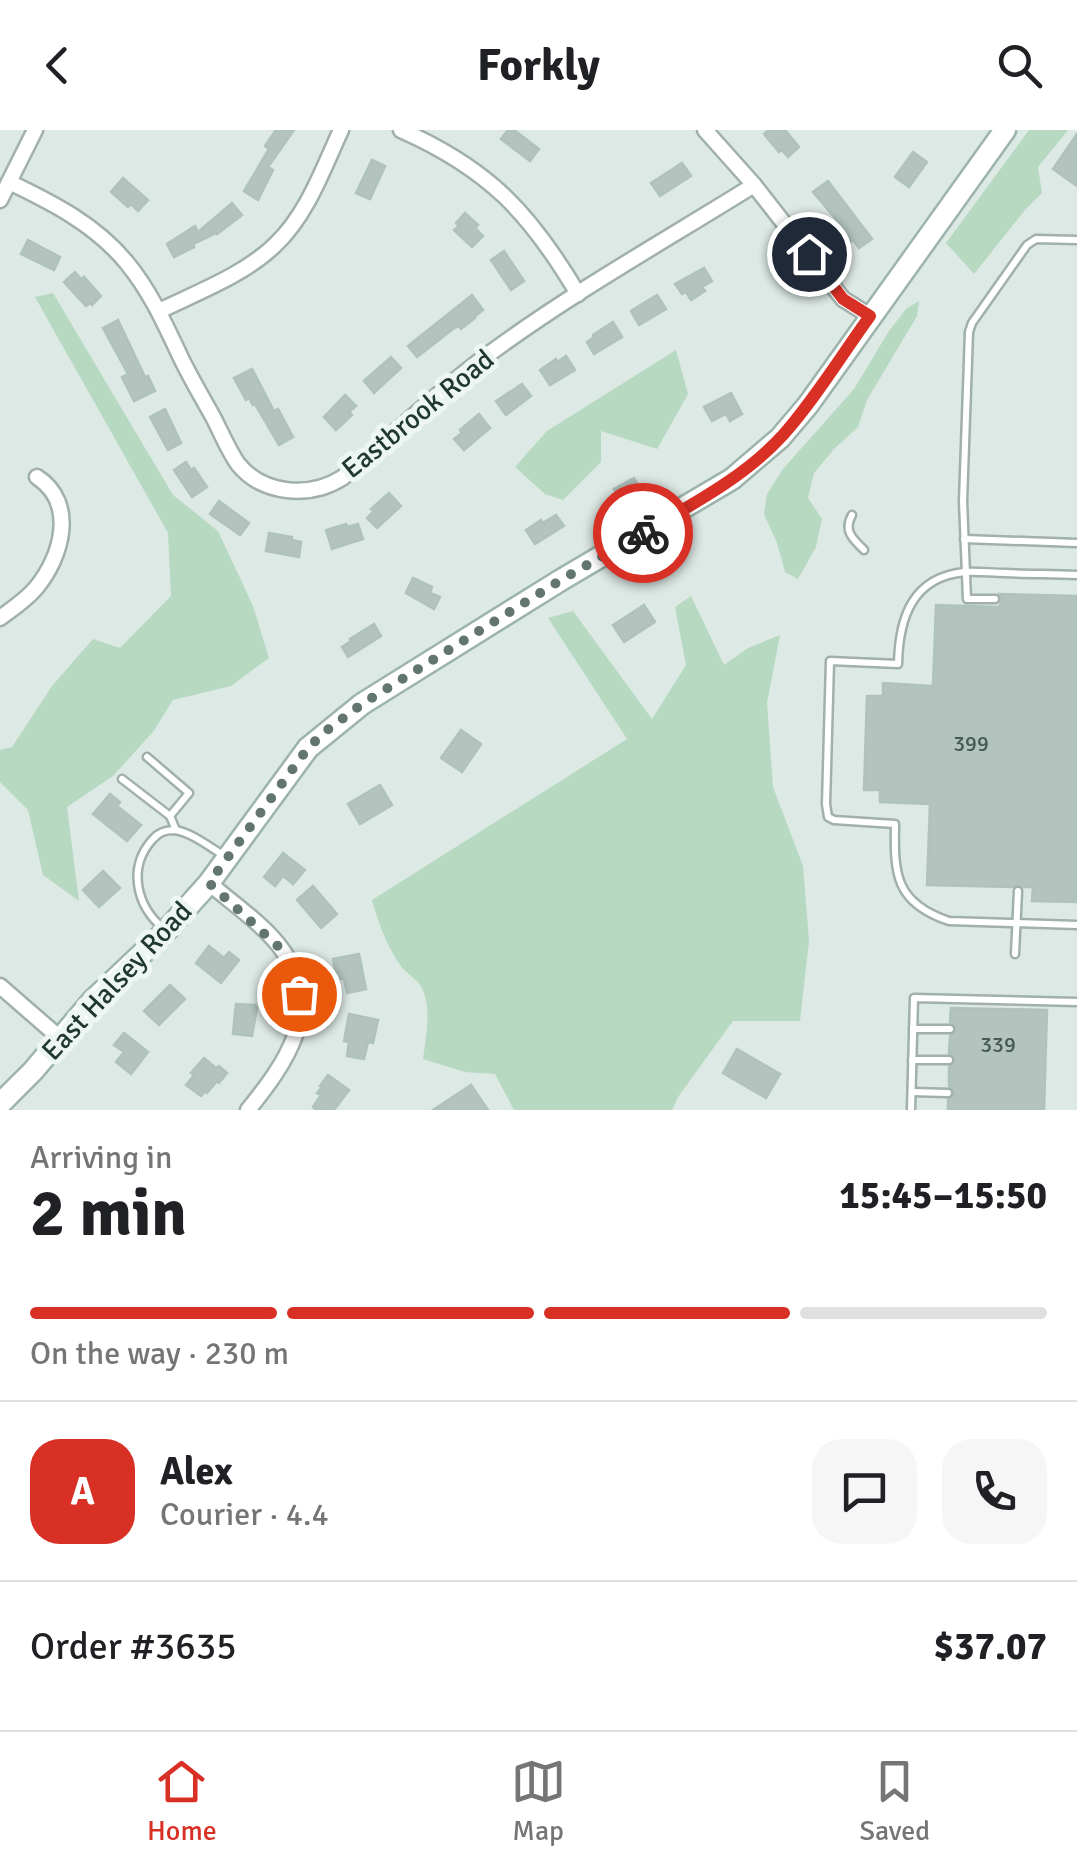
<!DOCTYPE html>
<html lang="en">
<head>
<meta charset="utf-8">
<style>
  body { margin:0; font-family:Signika,sans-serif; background:#f6f6f6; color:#202124; height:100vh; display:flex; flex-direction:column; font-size:38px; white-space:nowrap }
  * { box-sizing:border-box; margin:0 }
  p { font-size:32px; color:#757577 }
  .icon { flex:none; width:55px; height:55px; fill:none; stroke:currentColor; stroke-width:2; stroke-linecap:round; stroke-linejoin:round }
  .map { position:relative; height:980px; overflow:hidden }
  .sheet { display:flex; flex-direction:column; background:#fff; flex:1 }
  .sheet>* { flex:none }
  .pin { position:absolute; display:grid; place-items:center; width:85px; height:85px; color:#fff; margin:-42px; border:5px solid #fff; border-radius:50%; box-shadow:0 2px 10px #0007 }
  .courier { position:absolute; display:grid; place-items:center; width:100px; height:100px; margin:-50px; border:8px solid #d93025; border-radius:50%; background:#fff; color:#222; box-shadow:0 2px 12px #0007 }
  .headline em { font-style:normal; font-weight:800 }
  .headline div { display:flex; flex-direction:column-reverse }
  .headline { display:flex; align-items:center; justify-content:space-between; height:170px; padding:0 30px }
  h1 { font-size:65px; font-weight:800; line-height:75px }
  .bar { display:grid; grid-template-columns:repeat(4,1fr); gap:15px 10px; align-content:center; height:120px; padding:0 30px }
  .bar i { height:12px; border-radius:8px; background:#e0e0e0 }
  .bar .current { background:#d93025 }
  .bar p { grid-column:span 4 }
  .line { display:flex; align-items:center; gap:25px; padding:0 30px; border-top:2px solid #e0e0e0 }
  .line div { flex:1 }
  .round { display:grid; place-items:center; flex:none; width:105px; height:105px; border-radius:30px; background:#f6f6f6 }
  header { display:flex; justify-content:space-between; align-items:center; height:130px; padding:0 30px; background:#fff; font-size:45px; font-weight:800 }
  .tab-bar { display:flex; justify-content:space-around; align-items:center; height:140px; border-top:2px solid #e0e0e0; background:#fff; font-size:28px; color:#757577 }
  .tab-bar a { display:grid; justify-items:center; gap:5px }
  .tab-bar .current { color:#d93025 }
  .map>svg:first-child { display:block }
  .green { fill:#b7d9c2 }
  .building { fill:#b3c3bd; stroke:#b0c2bc; stroke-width:2.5 }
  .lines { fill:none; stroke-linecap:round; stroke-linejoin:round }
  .lane-casing { stroke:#a1b0ab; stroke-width:11 }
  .street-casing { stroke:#a1b0ab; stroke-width:19 }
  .secondary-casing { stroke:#9db4ad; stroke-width:25 }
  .lane { stroke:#fff; stroke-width:6 }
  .street { stroke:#fff; stroke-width:14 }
  .secondary { stroke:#fff; stroke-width:20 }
  .done { stroke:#627570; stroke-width:10; stroke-dasharray:0 18 }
  .route { stroke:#d93025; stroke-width:12 }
  .labels { text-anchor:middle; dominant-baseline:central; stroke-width:10; stroke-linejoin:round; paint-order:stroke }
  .number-label { font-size:22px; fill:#455a55 }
  .street-label { font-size:28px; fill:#203732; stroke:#edf6f2 }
</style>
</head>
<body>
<header><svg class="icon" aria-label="back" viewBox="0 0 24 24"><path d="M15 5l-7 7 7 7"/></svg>Forkly<svg class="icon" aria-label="search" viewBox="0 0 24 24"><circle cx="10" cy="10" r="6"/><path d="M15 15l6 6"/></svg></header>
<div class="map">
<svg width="1077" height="980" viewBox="0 0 1077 980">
  <rect width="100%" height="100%" fill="#dde9e4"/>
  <g class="green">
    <path d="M1029 0H1068L1038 37 1042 63 1025 80 974 144 946 113Z"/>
    <path d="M53 163 173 365 218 401 253 476 269 528 231 556 173 570 153 602 113 646 67 677 79 771 43 745 28 680 0 652V620L12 617 52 556 93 509 120 518 171 466 168 403 35 167Z"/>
    <path d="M919 171 917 186 867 270 858 297 834 319 814 343 808 368 822 389 816 417 798 449 785 442 777 413 764 384 767 364 783 339 854 259 889 201 906 179Z"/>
    <path d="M676 220 688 264 657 319 601 301V332L563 370 545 364 515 337 547 301Z"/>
    <path d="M691 466 724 535 748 518 780 505 767 573 773 657 803 736 809 811 800 891H733L678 967 672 980H514L495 944 465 942 423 929C426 906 432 880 422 858 417 848 406 844 400 835 387 816 378 792 372 770L627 609 548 488 573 481 652 589 686 535 675 477Z"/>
  </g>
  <g class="building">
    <path d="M276 0H294L268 37 273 40 258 70 244 61 269 19 265 16Z"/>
    <path d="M508 0H514L539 19 530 31 501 9Z"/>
    <path d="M769 0H785L799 17 788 27 782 20 779 22 764 4Z"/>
    <path d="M1077 4V56L1053 39Z"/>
    <path d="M913 22 927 32 909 57 895 47Z"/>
    <path d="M372 30 385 36 370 69 356 63Z"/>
    <path d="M682 33 691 46 660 66 651 53Z"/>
    <path d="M123 48 148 70 138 81 131 74 128 77 111 62Z"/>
    <path d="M828 51 872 109 859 118 853 110 850 112 841 101 844 99 813 62Z"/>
    <path d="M232 73 242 85 217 104 216 103 193 114 194 117 174 127 167 114 195 96 198 102Z"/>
    <path d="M465 83 478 95 475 98 483 106 472 117 454 100 459 96 456 93Z"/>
    <path d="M28 110 60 127 54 140 21 124Z"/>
    <path d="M504 121 524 151 511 160 491 130Z"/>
    <path d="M704 138 712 151 702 157 705 161 691 170 686 162 682 164 675 154Z"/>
    <path d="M75 142 81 149 84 147 101 166 92 175 90 173 86 176 64 152Z"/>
    <path d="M472 165 483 180 474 187 475 188 461 199 459 196 453 199 417 227 408 216Z"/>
    <path d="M657 165 666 179 639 195 631 181Z"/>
    <path d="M118 190 145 247 148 246 155 261 134 271 122 247 128 244 103 198Z"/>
    <path d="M613 192 622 207 594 224 587 212 594 207 593 205Z"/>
    <path d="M566 226 575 240 550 255 540 240 556 229 557 232Z"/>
    <path d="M391 227 401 238 374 263 364 251Z"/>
    <path d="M252 239 274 281 278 279 293 307 279 315 255 274 253 275 249 268 246 270 234 248Z"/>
    <path d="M522 254 531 266 506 285 496 271Z"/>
    <path d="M731 263 742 284 730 291 726 284 712 291 704 277Z"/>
    <path d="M345 265 356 276 349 282 352 285 336 300 324 287Z"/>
    <path d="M165 279 181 313 168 320 150 287Z"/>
    <path d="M479 284 490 298 464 320 454 309 462 303 460 300Z"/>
    <path d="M186 332 191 340 194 338 207 357 192 367 174 340Z"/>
    <path d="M634 348 648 373 632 381 627 372 623 375 614 359Z"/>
    <path d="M389 363 401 376 377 398 367 388 374 381 371 379Z"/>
    <path d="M219 371 249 393 240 405 210 384Z"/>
    <path d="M556 385 564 396 535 414 526 400 541 390 543 393Z"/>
    <path d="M346 394 347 397 358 394 363 409 332 419 326 400Z"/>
    <path d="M269 403 292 407V410L301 412 299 427 266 421Z"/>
    <path d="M413 448 432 457 430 463 440 467 434 479 406 463Z"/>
    <path d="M999 464 1077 466V772L1032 771 1033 757H1024L1019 754 1013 757 927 755 930 674 880 672V660H864L867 566H883V553L933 556 936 475 999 477 1002 470Z"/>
    <path d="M644 475 655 492 624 512 613 495Z"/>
    <path d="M374 494 381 506 348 527 342 517 351 511 350 509Z"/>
    <path d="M461 600 481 614 462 642 441 628Z"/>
    <path d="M380 655 392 675 360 694 348 674Z"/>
    <path d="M110 664 120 672 117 676 141 695 127 711 93 684Z"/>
    <path d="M283 723 305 740 293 754 283 746 275 756 264 747Z"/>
    <path d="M103 741 120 758 99 777 83 760Z"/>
    <path d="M313 756 337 784 321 798 297 770Z"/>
    <path d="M209 816 224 828 229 822 239 830 221 853 196 833Z"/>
    <path d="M359 824 366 859 347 863 344 849H340L339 842 336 843 333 829Z"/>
    <path d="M170 855 185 869 159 895 144 881Z"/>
    <path d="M236 874 255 875 257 878 252 906 233 904Z"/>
    <path d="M951 878 1047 880 1044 980H948V970L955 964 953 959 949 956V937L956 931 954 926 949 923 950 906 957 900 955 895 950 892Z"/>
    <path d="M349 884 378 890 373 913 368 912 364 929 347 926 349 912 344 911Z"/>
    <path d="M124 903 148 922 131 944 116 932 124 922 114 915Z"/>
    <path d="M737 919 780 944 766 968 723 943Z"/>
    <path d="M204 928 216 938 219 936 227 943 219 953 217 951 207 963 205 961 201 966 186 955 194 945 191 943Z"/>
    <path d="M328 945 349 960 334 980H317L313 977 321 965 317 963 322 957 320 956Z"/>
    <path d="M471 955 488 980H433Z"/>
  </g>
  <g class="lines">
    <defs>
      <g id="lane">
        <path d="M852 385C843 401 853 409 864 420"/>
        <path d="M964 409 1077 413"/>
        <path d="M1077 445C1053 444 1029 444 1005 443 992 443 978 441 965 442 912 447 899 488 898 534L830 531 826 674 828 687 834 690 895 694C894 744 895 773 949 791L1077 795"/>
        <path d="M995 469H967L963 371 969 202 972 193 1027 115 1036 109 1077 110"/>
        <path d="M147 627 189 663 170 686 176 700"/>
        <path d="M122 649 170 686"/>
        <path d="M164 799C136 776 127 737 153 709 159 702 165 700 174 700 191 702 208 716 223 725"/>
        <path d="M1015 824 1018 761"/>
        <path d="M913 899H950"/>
        <path d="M912 930H949"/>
        <path d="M912 962 948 963"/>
        <path d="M911 980 914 868 1077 872"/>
      </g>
      <g id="street">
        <path d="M401 0C489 39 530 83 578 164"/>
        <path d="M705 0 754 55 843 169 870 186"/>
        <path d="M9 52C53 73 96 95 127 133 150 161 165 194 180 226 190 247 202 267 213 287 221 302 228 320 238 334 263 365 310 368 342 348 392 307 437 262 489 224 573 162 666 110 754 55"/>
        <path d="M0 70 35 0"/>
        <path d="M159 181C198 162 244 145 275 115 307 85 323 39 341 0"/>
        <path d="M0 488C12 479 26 470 36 458 62 427 77 373 37 347"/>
        <path d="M209 753C232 773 266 796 283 821 324 880 286 933 248 980"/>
        <path d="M0 856 61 909"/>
      </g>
      <path id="secondary" d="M0 974 33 941 93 870 166 801 209 753 308 618 362 574 561 450 732 349 780 308 808 275 1005 0"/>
    </defs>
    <use href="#lane" class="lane-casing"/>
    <use href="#street" class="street-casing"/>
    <use href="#secondary" class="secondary-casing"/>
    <use href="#lane" class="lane"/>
    <use href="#street" class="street"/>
    <use href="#secondary" class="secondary"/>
  </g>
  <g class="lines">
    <path class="done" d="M299 864 294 840 282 820 209 753 308 618 326 601 362 574 561 450 643 403"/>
    <path class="route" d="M643 403C691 375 745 347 783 305 815 269 841 226 870 186L843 169 809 124"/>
  </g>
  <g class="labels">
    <g class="number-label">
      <text x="971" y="613">399</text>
      <text x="998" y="914">339</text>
    </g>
    <g class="street-label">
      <text transform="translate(418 284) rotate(-39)">Eastbrook Road</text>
      <text transform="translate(117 851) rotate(-47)">East Halsey Road</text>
    </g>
  </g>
</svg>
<div class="pin" style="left:299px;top:864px;background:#ea580c"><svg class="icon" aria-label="bag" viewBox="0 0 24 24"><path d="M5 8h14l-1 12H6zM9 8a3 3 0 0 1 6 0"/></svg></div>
<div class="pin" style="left:809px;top:124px;background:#1f2937"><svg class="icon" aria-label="home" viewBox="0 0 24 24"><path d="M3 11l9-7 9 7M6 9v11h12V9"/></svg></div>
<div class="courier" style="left:643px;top:403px"><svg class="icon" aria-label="bike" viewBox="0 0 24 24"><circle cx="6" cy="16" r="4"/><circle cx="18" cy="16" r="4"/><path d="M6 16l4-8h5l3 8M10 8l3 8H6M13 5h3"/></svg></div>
</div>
<section class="sheet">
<div class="headline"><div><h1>2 min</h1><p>Arriving in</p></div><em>15:45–15:50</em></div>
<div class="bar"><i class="current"></i><i class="current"></i><i class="current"></i><i></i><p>On the way · 230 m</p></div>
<div class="line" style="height:180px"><b class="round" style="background:#d93025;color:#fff">A</b><div><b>Alex</b><p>Courier · 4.4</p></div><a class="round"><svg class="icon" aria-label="chat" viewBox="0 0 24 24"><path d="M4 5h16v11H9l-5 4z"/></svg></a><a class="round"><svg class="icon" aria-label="phone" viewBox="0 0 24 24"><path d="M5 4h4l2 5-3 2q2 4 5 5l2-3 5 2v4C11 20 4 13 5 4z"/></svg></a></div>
<div class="line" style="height:130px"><div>Order #3635</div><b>$37.07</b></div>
</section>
<nav class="tab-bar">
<a class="current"><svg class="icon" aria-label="home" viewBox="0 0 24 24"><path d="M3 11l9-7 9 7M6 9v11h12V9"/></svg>Home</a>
<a><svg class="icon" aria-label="map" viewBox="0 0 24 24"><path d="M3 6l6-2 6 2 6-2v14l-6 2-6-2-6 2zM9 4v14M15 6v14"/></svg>Map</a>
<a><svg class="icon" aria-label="saved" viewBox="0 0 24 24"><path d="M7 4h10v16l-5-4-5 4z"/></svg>Saved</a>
</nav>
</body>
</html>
